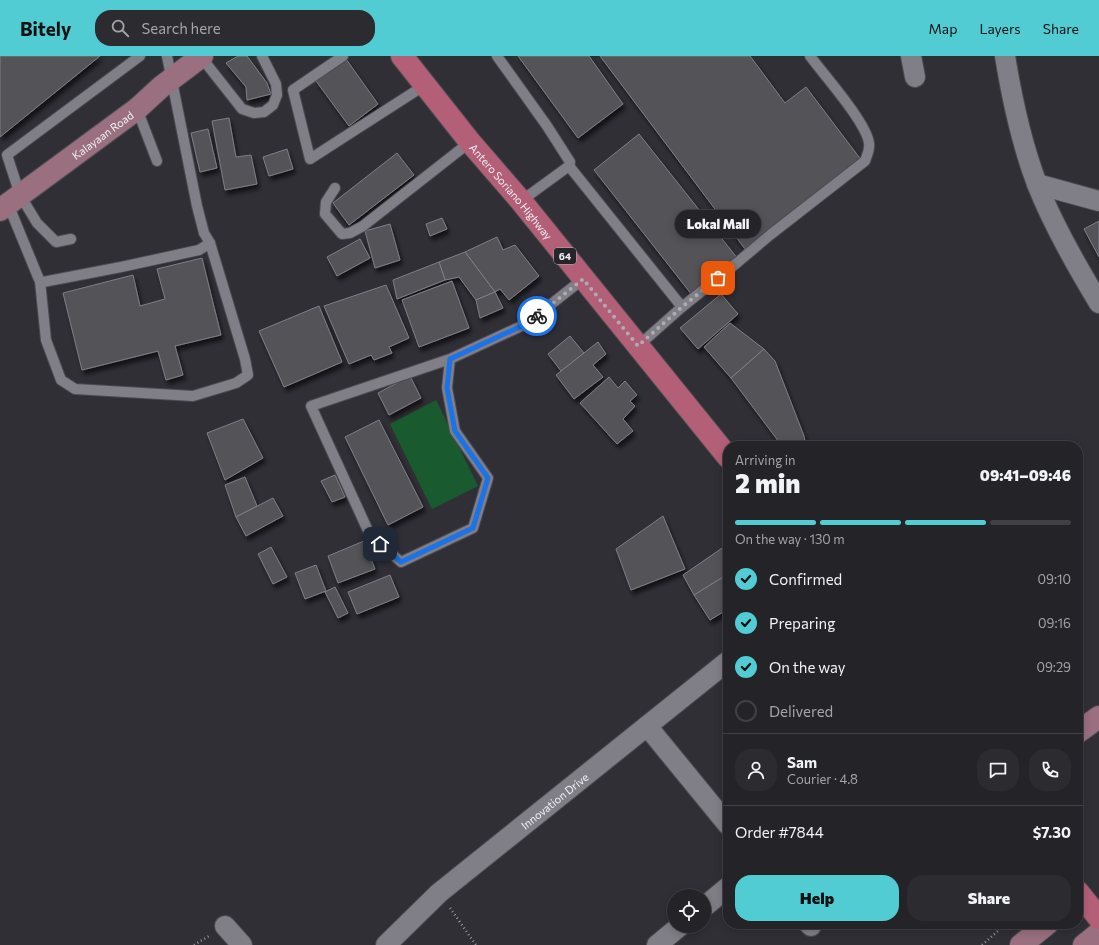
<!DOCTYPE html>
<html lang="en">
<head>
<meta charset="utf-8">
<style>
  body { margin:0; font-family:Commissioner,sans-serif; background:#2c2b30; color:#f1f3f6; height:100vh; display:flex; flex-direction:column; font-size:15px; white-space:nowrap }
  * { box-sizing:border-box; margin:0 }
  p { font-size:13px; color:#a3a4a8 }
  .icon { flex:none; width:22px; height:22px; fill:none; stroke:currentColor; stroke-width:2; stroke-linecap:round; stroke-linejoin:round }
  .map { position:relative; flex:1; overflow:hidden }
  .sheet { position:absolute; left:723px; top:385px; width:360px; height:488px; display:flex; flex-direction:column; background:#242328; border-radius:16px; box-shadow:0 2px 10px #0003,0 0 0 1px #414045 }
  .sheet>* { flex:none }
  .buttons { position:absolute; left:667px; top:833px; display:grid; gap:8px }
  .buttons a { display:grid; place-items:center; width:44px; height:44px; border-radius:50%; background:#242328; box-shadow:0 2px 10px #0003,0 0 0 1px #414045; font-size:20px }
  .pin { position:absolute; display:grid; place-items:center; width:34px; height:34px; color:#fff; margin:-17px; border-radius:8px; box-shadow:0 2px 6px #0006 }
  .courier { position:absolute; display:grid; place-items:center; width:40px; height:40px; margin:-20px; border:3px solid #1a73e8; border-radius:50%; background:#fff; color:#222; box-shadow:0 1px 5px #0007 }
  .bubble { position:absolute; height:28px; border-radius:14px; background:#242328; box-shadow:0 2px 10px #0003,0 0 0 1px #414045; font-size:13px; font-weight:800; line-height:28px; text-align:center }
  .head em { font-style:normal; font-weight:800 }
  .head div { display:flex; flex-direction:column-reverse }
  .head { display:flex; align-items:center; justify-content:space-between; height:68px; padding:0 12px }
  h1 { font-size:26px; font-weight:800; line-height:30px }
  .bar { display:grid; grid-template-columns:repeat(4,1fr); gap:6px 4px; align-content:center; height:48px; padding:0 12px }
  .bar i { height:5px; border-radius:3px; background:#414045 }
  .bar .active { background:#51ccd3 }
  .bar p { grid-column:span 4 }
  .line { display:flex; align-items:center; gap:10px; padding:0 12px; border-top:1px solid #414045 }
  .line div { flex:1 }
  .round { display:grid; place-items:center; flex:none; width:42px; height:42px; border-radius:16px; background:#2c2b30 }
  ol { padding:0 12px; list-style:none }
  li { display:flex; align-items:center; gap:12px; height:44px }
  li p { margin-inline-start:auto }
  li .icon { padding:4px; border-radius:50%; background:#51ccd3; color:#111; stroke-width:4 }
  li:last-child { color:#a3a4a8 }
  li i { width:22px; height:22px; border:2px solid #414045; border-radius:50% }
  .primary-button { display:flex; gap:8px; margin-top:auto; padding:8px 12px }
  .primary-button a { flex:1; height:46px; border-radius:16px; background:#51ccd3; color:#111; font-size:16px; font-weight:800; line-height:46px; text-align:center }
  .primary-button a+a { background:#2c2b30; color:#f1f3f6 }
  header { display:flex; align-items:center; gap:24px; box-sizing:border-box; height:56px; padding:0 20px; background:#51ccd3; color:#111 }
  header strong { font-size:19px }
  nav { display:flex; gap:22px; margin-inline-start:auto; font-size:14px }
  .search { width:280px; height:36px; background:#2c2b30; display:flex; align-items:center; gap:10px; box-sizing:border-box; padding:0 14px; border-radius:16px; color:#a3a4a8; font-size:15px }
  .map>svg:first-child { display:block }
  .green { fill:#195b2e }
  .building { fill:#535259; stroke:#807e86; filter:url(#shadow) }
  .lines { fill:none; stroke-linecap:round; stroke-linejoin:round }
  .lane-casing { stroke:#4c4b51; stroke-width:12 }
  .street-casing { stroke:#4c4b51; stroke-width:22 }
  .secondary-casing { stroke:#4c4b51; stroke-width:24 }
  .primary-casing { stroke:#4c4b51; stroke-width:24 }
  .path { stroke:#97969c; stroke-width:2.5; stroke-dasharray:1 3; stroke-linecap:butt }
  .lane { stroke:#807e86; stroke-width:10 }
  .street { stroke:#807e86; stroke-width:20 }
  .secondary { stroke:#9a6f7f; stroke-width:22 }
  .primary { stroke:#b45f78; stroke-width:22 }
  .done { stroke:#adacb2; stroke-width:4; stroke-dasharray:0 7.2 }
  .route { stroke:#1a73e8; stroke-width:5 }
  .labels { text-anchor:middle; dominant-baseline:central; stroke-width:3; stroke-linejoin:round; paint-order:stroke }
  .shield { fill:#26252b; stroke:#b3b2b8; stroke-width:1 }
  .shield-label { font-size:10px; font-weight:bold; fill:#f0eff4 }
  .street-label { font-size:11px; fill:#f0eff4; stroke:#26252b }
</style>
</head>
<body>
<header>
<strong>Bitely</strong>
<div class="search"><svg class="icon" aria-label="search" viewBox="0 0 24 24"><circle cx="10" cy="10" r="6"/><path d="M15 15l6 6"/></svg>Search here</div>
<nav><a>Map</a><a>Layers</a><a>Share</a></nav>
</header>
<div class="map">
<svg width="1099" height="889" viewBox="0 0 1099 889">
  <defs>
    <filter id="shadow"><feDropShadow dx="2.5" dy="4.5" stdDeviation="2" flood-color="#0009"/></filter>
  </defs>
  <rect width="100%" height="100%" fill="#302f36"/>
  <path class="green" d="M436 344 478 430 432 453 390 368Z"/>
  <g class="building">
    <path d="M0 0H100L0 81Z"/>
    <path d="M238 0H247L267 27 271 38 247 44 246 31 226 7Z"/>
    <path d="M518 0H589L623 48 578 82Z"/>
    <path d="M600 0H750L785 47 806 31 862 105 745 193Z"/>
    <path d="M346 3 378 48 349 70 316 25Z"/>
    <path d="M229 62 236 101 251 99 257 128 225 134 212 65Z"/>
    <path d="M208 73 217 112 200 116 191 77Z"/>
    <path d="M639 78 738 203 692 239 594 114Z"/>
    <path d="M287 93 293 113 269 120 263 101Z"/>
    <path d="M397 97 414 119 349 169 333 147Z"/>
    <path d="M442 162 447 173 430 180 426 168Z"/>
    <path d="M1099 165V201L1084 173Z"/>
    <path d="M390 168 400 204 375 212 365 175Z"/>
    <path d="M497 181 503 194 515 189 539 220 509 244 500 233 495 236 465 196Z"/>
    <path d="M360 183 370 202 337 220 327 201Z"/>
    <path d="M465 196 495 236 476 244 459 221 445 224 439 206Z"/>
    <path d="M202 202 221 279 175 290 183 319 166 324 158 295 82 314 63 237 133 219 140 250 165 243 157 213Z"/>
    <path d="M439 206 445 224 397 243 393 224Z"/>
    <path d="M452 225 469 272 419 291 402 244Z"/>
    <path d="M386 229 409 282 389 291 392 297 374 304 371 299 349 308 324 250Z"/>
    <path d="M495 236 503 252 480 262 476 244Z"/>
    <path d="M721 238 738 258 698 293 680 272Z"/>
    <path d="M319 250 342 306 284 331 259 275Z"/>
    <path d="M730 267 764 293 731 322 704 291Z"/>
    <path d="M570 280 584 297 561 315 548 298Z"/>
    <path d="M598 286 606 298 593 309 603 321 574 343 556 319Z"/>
    <path d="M764 293 775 305 804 380 806 390H782L731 322Z"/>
    <path d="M410 320 421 342 389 359 378 337Z"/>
    <path d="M609 321 618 332 625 325 637 339 630 345 635 350 623 363 633 375 617 388 580 347Z"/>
    <path d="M243 363 263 402 225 424 207 377Z"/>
    <path d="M379 364 423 451 388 469 345 381Z"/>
    <path d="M335 419 345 441 332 446 321 425Z"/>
    <path d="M245 421 257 450 236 461 225 429Z"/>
    <path d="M273 442 283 460 246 480 236 461Z"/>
    <path d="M663 460 685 513 631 534 616 493Z"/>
    <path d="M364 485 375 513 338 527 328 500Z"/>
    <path d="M728 488V518L694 539 683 519Z"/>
    <path d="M271 491 287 521 273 528 258 498Z"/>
    <path d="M316 509 326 535 305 543 295 517Z"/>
    <path d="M728 518V553L710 564 694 539Z"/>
    <path d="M390 519 399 541 357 558 348 536Z"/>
    <path d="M335 531 348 557 338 562 325 536Z"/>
  </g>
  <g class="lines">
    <defs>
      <g id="lane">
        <path d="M343 0 293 34 310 103 425 29"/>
        <path d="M497 0 547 70 570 106 569 110 521 145"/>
        <path d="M201 1 242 53 254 57 264 56 273 49 277 39 276 28 262 0"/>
        <path d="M137 53 157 105"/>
        <path d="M569 110 682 251"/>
        <path d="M335 132 326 146 325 158 342 178 350 177 363 170 470 86"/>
        <path d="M8 148 38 221 40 225 43 226 121 211 199 194 210 187 204 177 197 150 167 0"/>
        <path d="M71 183 56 186 37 167 20 139 7 99 140 0"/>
        <path d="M40 225 46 284 61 324 75 333 193 340 236 327 248 319 245 303 210 187"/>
        <path d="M638 290 682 251 738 206 770 179 865 105C867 99 870 94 869 87 866 66 824 19 810 0"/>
        <path d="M450 303 447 332 455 375 488 422 473 472 401 506 370 479 311 350 450 303 526 268 583 223"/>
      </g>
      <g id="street">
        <path d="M911 0 915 21"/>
        <path d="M1005 0C1012 43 1021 86 1037 128 1053 169 1076 209 1099 247"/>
        <path d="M1037 128 1099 145"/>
        <path d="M647 670 728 769"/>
        <path d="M704 851 728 831"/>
        <path d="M809 868 811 870"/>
        <path d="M225 870 242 889"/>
        <path id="s1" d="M386 889 439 837 728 605"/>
        <path d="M657 889 680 870"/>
      </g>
      <g id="secondary">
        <path id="s2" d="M0 154 137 53 161 31 202 0"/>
        <path d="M1078 676 1099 661"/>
        <path d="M1021 889 1047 868"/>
        <path d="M1084 889 1099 877"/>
      </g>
      <g id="primary">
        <path id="s3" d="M402 0 470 86 521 145 728 401"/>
        <path d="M1078 836 1099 862"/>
      </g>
    </defs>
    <use href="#lane" class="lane-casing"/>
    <use href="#street" class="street-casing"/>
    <use href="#secondary" class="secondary-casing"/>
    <use href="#primary" class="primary-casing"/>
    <g class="path">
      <path d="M450 852 476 889"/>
      <path d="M194 889 209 880"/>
      <path d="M982 889 1006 868"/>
    </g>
    <use href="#lane" class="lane"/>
    <use href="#street" class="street"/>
    <use href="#secondary" class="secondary"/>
    <use href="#primary" class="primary"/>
  </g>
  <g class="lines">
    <path class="done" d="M537 260 583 223 638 290 682 251 718 222"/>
    <path class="route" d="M380 488 401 506 473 472 488 422 455 375 447 332 450 303 526 268 537 260"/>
  </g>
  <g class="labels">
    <rect class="shield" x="554" y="192" width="22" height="16" rx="3"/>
    <g class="shield-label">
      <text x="565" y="200">64</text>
    </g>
    <g class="street-label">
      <text stroke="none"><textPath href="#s2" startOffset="127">Kalayaan Road</textPath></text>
      <text stroke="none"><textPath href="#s3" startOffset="174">Antero Soriano Highway</textPath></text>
      <text stroke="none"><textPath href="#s1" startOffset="222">Innovation Drive</textPath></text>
    </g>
  </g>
</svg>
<div class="buttons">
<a><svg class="icon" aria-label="locate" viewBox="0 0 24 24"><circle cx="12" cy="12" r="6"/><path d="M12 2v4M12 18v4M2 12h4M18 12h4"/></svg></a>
</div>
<div class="pin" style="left:718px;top:222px;background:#ea580c"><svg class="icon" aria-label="bag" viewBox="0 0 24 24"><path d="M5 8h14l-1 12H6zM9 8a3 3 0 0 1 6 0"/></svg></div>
<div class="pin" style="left:380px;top:488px;background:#1f2937"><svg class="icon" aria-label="home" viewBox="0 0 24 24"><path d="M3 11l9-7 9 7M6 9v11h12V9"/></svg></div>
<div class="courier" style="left:537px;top:260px"><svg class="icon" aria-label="bike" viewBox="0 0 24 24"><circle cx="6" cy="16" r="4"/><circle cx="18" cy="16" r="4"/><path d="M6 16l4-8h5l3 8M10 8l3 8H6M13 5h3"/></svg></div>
<div class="bubble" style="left:675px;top:154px;width:86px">Lokal Mall</div>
<section class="sheet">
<div class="head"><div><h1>2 min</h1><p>Arriving in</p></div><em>09:41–09:46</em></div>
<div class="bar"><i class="active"></i><i class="active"></i><i class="active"></i><i></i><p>On the way · 130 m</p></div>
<ol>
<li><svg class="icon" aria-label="check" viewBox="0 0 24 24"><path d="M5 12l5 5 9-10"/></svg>Confirmed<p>09:10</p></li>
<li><svg class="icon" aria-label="check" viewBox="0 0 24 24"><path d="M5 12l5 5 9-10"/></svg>Preparing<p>09:16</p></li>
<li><svg class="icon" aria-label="check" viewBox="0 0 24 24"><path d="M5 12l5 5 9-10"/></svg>On the way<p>09:29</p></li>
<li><i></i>Delivered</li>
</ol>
<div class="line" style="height:72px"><a class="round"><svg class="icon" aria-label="person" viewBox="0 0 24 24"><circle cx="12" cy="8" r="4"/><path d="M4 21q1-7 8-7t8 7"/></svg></a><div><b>Sam</b><p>Courier · 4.8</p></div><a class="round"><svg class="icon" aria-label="chat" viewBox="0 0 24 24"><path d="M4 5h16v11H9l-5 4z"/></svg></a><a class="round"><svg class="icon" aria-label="phone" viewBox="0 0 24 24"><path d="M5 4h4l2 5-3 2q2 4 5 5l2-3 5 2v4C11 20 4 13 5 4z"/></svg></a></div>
<div class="line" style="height:52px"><div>Order #7844</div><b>$7.30</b></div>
<div class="primary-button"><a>Help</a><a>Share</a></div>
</section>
</div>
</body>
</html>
